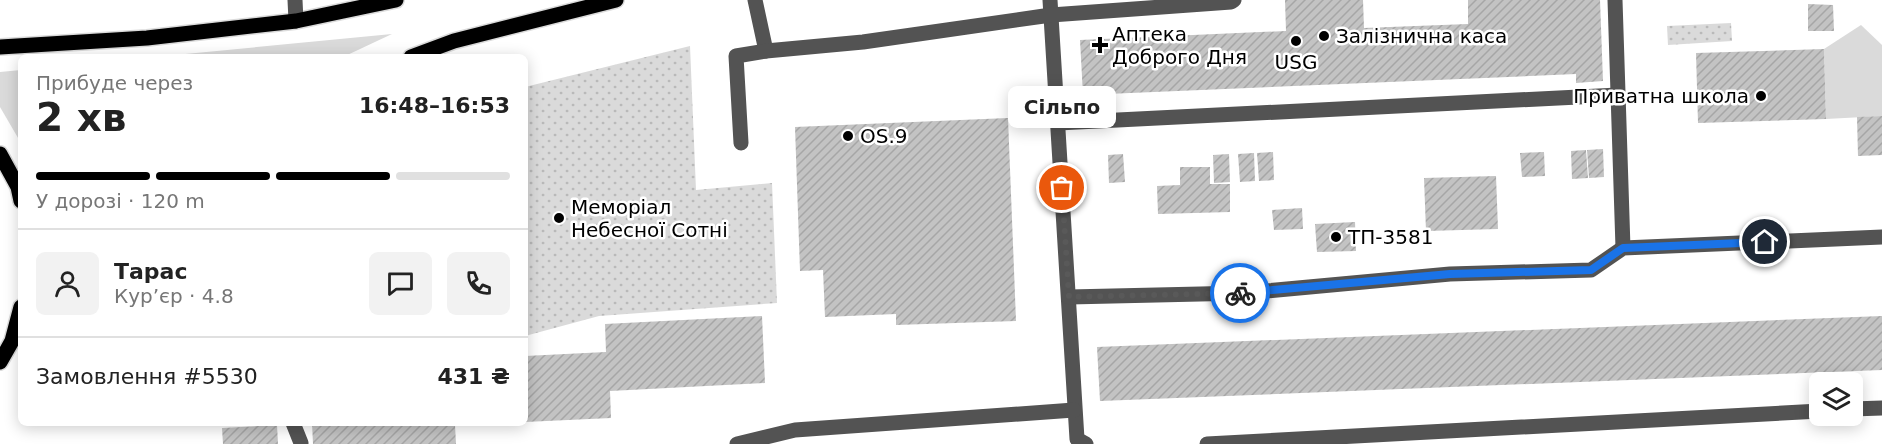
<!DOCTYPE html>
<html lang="uk">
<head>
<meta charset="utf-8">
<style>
  body { margin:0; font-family:"DejaVu Sans",sans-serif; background:#f2f2f2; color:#222; height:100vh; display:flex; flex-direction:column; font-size:22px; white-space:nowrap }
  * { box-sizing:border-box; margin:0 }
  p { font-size:20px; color:#767676 }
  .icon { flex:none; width:33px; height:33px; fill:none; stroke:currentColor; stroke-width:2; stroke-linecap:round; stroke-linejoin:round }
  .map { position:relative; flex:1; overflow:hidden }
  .drawer { position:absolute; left:18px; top:54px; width:510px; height:372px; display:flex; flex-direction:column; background:#fff; border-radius:9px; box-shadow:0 3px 15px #0003 }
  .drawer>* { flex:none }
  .fabs { position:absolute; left:1809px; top:372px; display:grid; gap:12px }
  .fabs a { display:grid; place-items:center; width:54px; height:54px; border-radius:9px; background:#fff; box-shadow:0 3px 15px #0003; font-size:30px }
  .pin { position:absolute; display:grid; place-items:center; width:51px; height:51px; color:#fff; margin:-26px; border:3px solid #fff; border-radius:50%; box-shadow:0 2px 6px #0007 }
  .courier { position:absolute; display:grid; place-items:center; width:60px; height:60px; margin:-30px; border:4px solid #1a73e8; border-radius:50%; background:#fff; color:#222; box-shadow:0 2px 8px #0007 }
  .bubble { position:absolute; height:42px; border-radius:9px; background:#fff; box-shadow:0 3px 15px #0003; font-size:20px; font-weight:700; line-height:42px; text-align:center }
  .headline em { font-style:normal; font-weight:700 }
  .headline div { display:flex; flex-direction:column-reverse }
  .headline { display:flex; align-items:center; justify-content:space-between; height:102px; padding:0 18px }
  h1 { font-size:39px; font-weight:700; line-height:45px }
  .bar { display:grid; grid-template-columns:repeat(4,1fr); gap:9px 6px; align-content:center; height:72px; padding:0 18px }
  .bar i { height:8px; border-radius:4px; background:#e0e0e0 }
  .bar .on { background:#000 }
  .bar p { grid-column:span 4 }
  .line { display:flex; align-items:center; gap:15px; padding:0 18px; border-top:2px solid #e0e0e0 }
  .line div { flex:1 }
  .round { display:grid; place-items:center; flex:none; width:63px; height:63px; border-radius:9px; background:#f2f2f2 }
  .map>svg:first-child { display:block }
  .green { fill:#dadada }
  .park { fill:url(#park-dots) }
  .building { fill:url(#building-hatch) }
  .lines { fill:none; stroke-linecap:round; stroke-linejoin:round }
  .major-casing { stroke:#dbdbdb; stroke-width:18 }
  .minor { stroke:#535353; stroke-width:15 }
  .major { stroke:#000; stroke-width:15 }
  .done { stroke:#595959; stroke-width:6; stroke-dasharray:0 10.8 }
  .route { stroke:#1a73e8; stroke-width:8 }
  .poi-dot { fill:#000; stroke:#fff; stroke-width:2 }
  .labels { text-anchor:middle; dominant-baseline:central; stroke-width:5; stroke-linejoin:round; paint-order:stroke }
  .poi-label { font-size:20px; fill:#000; stroke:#fff; text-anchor:start }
</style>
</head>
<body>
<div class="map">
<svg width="1882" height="444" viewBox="0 0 1882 444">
  <defs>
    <pattern id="park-dots" width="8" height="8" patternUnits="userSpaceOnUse" patternTransform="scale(1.5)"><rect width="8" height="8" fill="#dadada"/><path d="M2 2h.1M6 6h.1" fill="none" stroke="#b9b9b9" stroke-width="1.8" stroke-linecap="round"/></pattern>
    <pattern id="building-hatch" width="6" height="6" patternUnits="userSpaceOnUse" patternTransform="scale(1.5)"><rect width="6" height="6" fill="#c3c3c3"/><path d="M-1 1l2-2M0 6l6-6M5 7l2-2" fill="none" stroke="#a6a6a6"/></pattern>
  </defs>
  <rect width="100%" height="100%" fill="#fff"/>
  <g class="green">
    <path d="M1861 25 1882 45V116L1826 119 1824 49Z"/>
    <path d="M392 34 343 57H154Z"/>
    <path d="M21 70V143L0 107V72Z"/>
  </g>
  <g class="park">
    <path d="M1731 23 1732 41 1668 45 1667 26Z"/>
    <path d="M690 46 696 190 772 183 777 303 599 316 525 336V87Z"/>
  </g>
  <g class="building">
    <path d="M1285 0H1363L1364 28 1468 24V0H1600L1603 81 1576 83V74L1083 95 1080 40 1286 31Z"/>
    <path d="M1808 4 1833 5 1834 31H1808Z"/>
    <path d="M1824 49 1826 119 1698 123 1696 53Z"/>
    <path d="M1882 116V155L1858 156 1857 117Z"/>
    <path d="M1008 118 1016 321 896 325V314L825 317 823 270 800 271 795 127Z"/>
    <path d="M1603 149 1604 177 1589 178 1587 150Z"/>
    <path d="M1586 150 1588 178 1572 179 1571 151Z"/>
    <path d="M1273 152 1274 180 1259 181 1257 153Z"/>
    <path d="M1544 152 1545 176 1522 177 1520 153Z"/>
    <path d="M1254 153 1255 181 1240 182 1238 154Z"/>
    <path d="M1123 154 1125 182 1109 183 1108 155Z"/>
    <path d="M1229 154 1230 182 1214 183 1213 155Z"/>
    <path d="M1180 167H1210V184H1230V212L1158 214 1157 186 1180 185Z"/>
    <path d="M1496 176 1498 229 1426 231 1424 178Z"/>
    <path d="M1302 208 1303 229 1274 230 1272 210Z"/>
    <path d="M1355 222 1356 251 1317 252 1315 224Z"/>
    <path d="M762 316 765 383 610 391 611 418 525 422V356L606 352 605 324Z"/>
    <path d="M1882 316V370L1100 401 1097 347Z"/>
    <path d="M312 423H463V425H455L456 444H313Z"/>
    <path d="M277 425 278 444H223L222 428Z"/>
  </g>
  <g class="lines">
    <defs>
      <g id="major">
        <path d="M0 47 147 38 296 21 396 0"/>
        <path d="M411 57 454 41 616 0"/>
        <path d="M0 154 18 187 21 201"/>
        <path d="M0 362 12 341 21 307"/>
      </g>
    </defs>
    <use href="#major" class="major-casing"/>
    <g class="minor">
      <path d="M295 0 296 21"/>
      <path d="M755 0 766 51"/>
      <path d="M1050 0 1077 439 1086 444"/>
      <path d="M1615 0 1623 248"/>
      <path d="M1058 123 1618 95"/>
      <path d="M741 143 736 56 766 51 863 42 1051 15 1231 2 1234 0"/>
      <path d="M1069 297 1244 293 1450 274 1591 270 1623 248 1882 237"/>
      <path d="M1852 409 1882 408"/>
      <path d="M293 423 301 443"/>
      <path d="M737 444 795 430 1074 410"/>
      <path d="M1207 444 1820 411"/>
    </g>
    <use href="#major" class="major"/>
  </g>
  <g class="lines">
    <path class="done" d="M1062 188 1069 297 1240 293"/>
    <path class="route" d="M1240 293 1450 274 1591 270 1623 248 1765 242"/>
  </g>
  <g class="poi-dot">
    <circle cx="1324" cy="36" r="6"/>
    <circle cx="1296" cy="41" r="6"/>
    <path d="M1097 36h6v6h6v6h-6v6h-6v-6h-6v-6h6z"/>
    <circle cx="1761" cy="96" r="6"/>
    <circle cx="848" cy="136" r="6"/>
    <circle cx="559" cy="218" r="6"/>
    <circle cx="1336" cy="237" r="6"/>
  </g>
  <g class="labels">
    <g class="poi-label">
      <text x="1112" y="34">Аптека<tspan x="1112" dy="23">Доброго Дня</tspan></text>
      <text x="1336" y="36">Залізнична каса</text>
      <text x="1296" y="62" text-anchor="middle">USG</text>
      <text x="1749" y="96" text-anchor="end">Приватна школа</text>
      <text x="860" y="136">OS.9</text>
      <text x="571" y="207">Меморіал<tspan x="571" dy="23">Небесної Сотні</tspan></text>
      <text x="1348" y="237">ТП-3581</text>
    </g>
  </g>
</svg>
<div class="fabs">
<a><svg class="icon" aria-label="layers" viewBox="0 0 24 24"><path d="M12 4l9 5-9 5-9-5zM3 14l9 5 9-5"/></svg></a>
</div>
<div class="pin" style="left:1062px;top:188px;background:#ea580c"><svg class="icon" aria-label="bag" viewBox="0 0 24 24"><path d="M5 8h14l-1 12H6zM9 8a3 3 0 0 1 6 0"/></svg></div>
<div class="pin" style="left:1765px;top:242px;background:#1f2937"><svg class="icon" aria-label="home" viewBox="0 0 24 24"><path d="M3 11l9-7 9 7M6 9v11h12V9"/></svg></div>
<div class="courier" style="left:1240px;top:293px"><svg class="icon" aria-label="bike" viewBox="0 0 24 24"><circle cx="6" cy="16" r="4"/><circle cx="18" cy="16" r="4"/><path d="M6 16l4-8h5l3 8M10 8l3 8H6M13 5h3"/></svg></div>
<div class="bubble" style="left:1008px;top:86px;width:108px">Сільпо</div>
<section class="drawer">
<div class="headline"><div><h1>2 хв</h1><p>Прибуде через</p></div><em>16:48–16:53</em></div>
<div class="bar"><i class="on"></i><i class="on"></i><i class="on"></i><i></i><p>У дорозі · 120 m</p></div>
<div class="line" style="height:108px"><a class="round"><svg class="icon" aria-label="person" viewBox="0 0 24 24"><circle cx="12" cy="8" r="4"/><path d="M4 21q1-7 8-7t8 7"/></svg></a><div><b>Тарас</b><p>Кур’єр · 4.8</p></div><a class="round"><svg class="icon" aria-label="chat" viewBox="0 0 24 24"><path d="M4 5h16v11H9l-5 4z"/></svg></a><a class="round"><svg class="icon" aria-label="phone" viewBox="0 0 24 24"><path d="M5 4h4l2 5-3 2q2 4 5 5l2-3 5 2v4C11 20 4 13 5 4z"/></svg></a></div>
<div class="line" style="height:78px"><div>Замовлення #5530</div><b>431 ₴</b></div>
</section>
</div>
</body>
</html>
